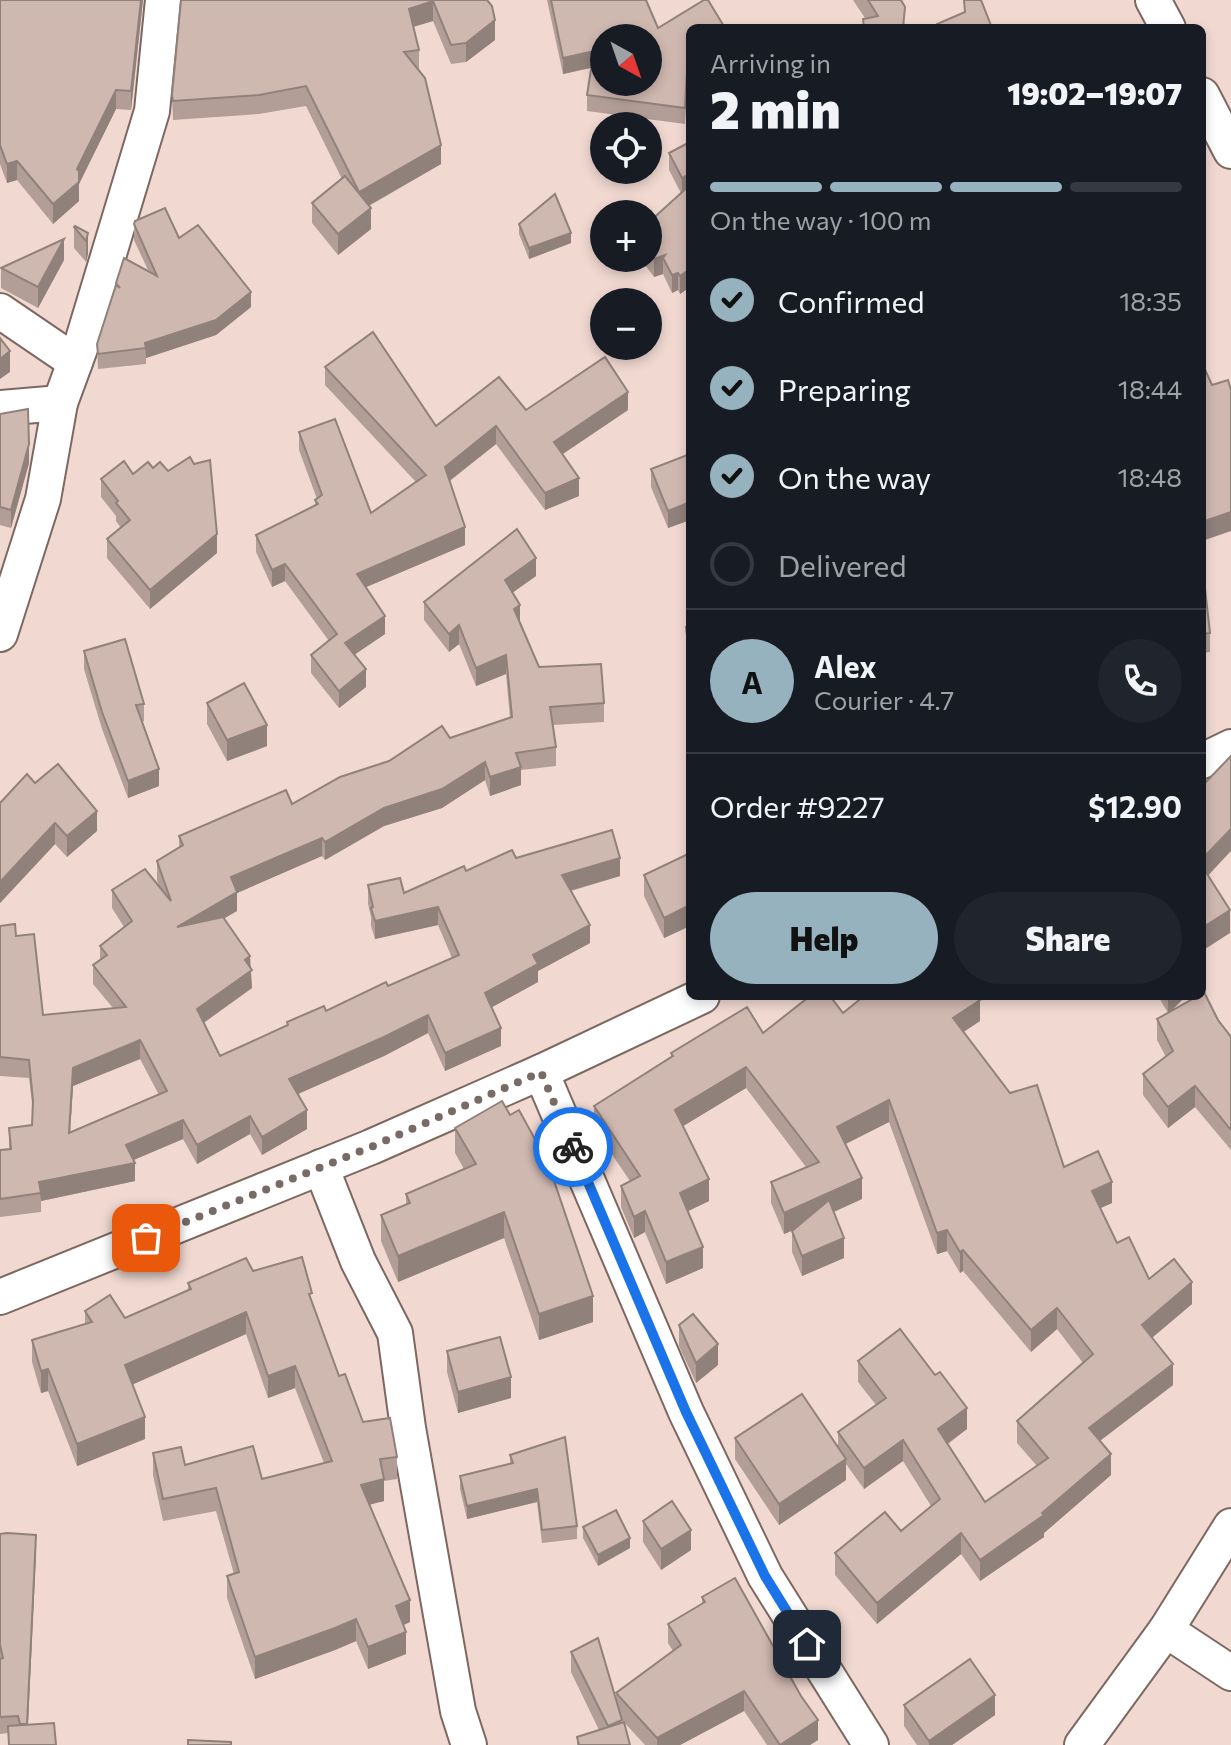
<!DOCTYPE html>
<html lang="en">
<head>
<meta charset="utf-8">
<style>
  body { margin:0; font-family:Commissioner,sans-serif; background:#20242c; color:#f1f3f6; height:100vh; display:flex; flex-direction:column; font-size:30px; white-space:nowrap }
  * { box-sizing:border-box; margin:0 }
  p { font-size:26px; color:#9ea1a6 }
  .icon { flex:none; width:44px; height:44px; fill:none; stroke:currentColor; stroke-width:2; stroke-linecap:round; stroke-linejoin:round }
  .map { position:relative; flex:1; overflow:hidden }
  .drawer { position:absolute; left:686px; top:24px; width:520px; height:976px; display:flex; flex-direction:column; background:#171b24; border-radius:12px; box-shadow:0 4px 12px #0003 }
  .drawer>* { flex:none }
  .needle { width:52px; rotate:140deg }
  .buttons { position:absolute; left:590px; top:24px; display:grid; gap:16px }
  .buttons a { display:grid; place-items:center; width:72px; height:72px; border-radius:50%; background:#171b24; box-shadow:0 4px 12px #0003; font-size:40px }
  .pin { position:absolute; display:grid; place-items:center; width:68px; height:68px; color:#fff; margin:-34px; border-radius:16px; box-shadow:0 4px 12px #0006 }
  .courier { position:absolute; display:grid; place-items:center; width:80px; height:80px; margin:-40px; border:6px solid #1a73e8; border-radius:50%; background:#fff; color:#222; box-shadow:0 2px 10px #0007 }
  .head em { font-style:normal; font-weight:800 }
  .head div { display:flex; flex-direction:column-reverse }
  .head { display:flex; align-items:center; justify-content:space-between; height:136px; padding:0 24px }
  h1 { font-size:52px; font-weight:800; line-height:60px }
  .bar { display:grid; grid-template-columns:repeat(4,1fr); gap:12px 8px; align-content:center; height:96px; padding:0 24px }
  .bar i { height:10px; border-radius:6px; background:#363941 }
  .bar .selected { background:#97b2bf }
  .bar p { grid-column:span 4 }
  .line { display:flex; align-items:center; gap:20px; padding:0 24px; border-top:2px solid #363941 }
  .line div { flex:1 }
  .round { display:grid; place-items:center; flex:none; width:84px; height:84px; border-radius:42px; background:#20242c }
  ol { padding:0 24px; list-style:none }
  li { display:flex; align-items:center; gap:24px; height:88px }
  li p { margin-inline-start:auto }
  li .icon { padding:8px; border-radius:50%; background:#97b2bf; color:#111; stroke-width:4 }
  li:last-child { color:#9ea1a6 }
  li i { width:44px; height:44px; border:4px solid #363941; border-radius:50% }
  .cta { display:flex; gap:16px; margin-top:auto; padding:16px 24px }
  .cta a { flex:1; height:92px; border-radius:48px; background:#97b2bf; color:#111; font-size:32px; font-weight:800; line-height:92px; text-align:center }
  .cta a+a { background:#20242c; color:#f1f3f6 }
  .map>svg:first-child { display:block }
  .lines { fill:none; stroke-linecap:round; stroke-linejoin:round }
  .minor-casing { stroke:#7c6860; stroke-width:38 }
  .minor { stroke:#fff; stroke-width:34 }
  .wall { fill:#b29e97; fill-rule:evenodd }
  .shaded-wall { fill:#91817b }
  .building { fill:#cfb8b0; stroke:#91817b; stroke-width:2; fill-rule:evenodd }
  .done { stroke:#786a64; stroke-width:8; stroke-dasharray:0 14.4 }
  .route { stroke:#1a73e8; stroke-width:10 }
</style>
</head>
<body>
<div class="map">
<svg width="1231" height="1745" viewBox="0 0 1231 1745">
  <rect width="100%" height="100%" fill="#f1d9d1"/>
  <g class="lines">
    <defs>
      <g id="minor">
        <path d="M1153 0 1168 28"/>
        <path d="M1202 95 1231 151"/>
        <path d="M0 311 75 362"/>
        <path d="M0 408 60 403"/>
        <path d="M0 634 43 499 60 403 82 343 152 111 163 0"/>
        <path d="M1202 761 1231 747"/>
        <path d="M541 1072 686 1412 765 1576 871 1745"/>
        <path d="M321 1167 358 1261 395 1333 408 1428 458 1711 469 1745"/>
        <path d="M0 1297 371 1147 541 1072 702 996"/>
        <path d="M1166 1630 1231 1673"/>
        <path d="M1082 1745 1166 1630 1231 1526"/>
      </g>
    </defs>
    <use href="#minor" class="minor-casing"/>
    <use href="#minor" class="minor"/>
  </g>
  <g class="wall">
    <path d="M0 0H143L131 110 116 109 79 184V201L53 224 17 180 7 183 0 164Z"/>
    <path d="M181 0H487L495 40 466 62 451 64 433 21 413 27 419 50V69L441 164 369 206 371 229 338 255 312 223V203L342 179 306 106 259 114 173 120 172 95Z"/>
    <path d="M547 0H646L658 28H690V68L688 69 685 124 587 111V95L591 68 563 74Z"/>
    <path d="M853 0H901L905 28H863V19L865 18Z"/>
    <path d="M690 142V287L680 294 678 290 672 293 663 274 654 277 640 258H648V223L681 193 669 170V153Z"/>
    <path d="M134 224 179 238 251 307 216 335 146 358V364L98 369 97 344 116 283 148 270 134 240Z"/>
    <path d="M519 224 571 243 529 259 519 234Z"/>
    <path d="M74 227 88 233V254L86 262 74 248Z"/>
    <path d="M64 260 38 308 1 288V268Z"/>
    <path d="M325 367 436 426 526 410H628L562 454 579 496 545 510 496 444 450 481 465 545 366 587 385 634 354 655 366 687 339 708 311 673V655L329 641 285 581 272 587 256 552V535L315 505V500L317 499 299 450V432L371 513 416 482 325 385Z"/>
    <path d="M0 414 29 463 11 528 0 525Z"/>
    <path d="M690 454V520L668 528 651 487V469Z"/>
    <path d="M133 474 217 553 150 609 107 558V539L121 528 116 521V516L101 497V479Z"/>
    <path d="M536 576 512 593 520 622 539 667 604 703V722L553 725 556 747V766L521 770V785L490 796 485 780 442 808 384 826 325 860 322 856 237 893V911L224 918 250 967 252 988 204 1023 220 1056 287 1026V1022L326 1011 388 986 452 958 438 925 375 939 371 926V917L368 904V885L404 893 466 871 516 858 620 876 571 891 590 943 538 971V982L492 1007 501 1046 445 1071 428 1033 384 1056 297 1094 307 1129 262 1155 250 1134 197 1164 183 1139 134 1160 135 1181 41 1201V1212L0 1217V1150L9 1149V1128L32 1125 33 1111 29 1078 0 1076V926L16 936 43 1015 113 1008 93 984V965L100 961V946L124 927 112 908V890L159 887 157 880V861L179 847V836L292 804 389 761 510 718 506 674 476 686 459 644 449 652 424 620V602ZM140 1059 159 1095 70 1132 73 1086Z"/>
    <path d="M1202 581 1210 633V652L1202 653Z"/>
    <path d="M686 627H690V677L686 645Z"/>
    <path d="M84 651 144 704V721L142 722 159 786 128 798 102 729 84 669Z"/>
    <path d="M207 703 267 746 227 761 207 724Z"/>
    <path d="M35 783 97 831 67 857 55 844 0 903V803Z"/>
    <path d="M690 853V926L664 938 644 896V875Z"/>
    <path d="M1158 996H1186L1170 1012 1218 1020 1231 1037V1150L1195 1107 1168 1128 1143 1095V1074L1166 1057 1157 1040V1019L1168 1013Z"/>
    <path d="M843 1013 980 1021 963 1032 1064 1167 1112 1203 1100 1208 1117 1243 1149 1279 1192 1304 1152 1338 1173 1385 1100 1441 1111 1475 1044 1533V1537L980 1581 961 1554 877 1624 835 1575V1553L901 1531 931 1506 903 1461 864 1489 846 1464V1480L779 1525 735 1459V1438L838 1448V1432L876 1405 858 1382V1361L967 1429 948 1444 985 1502 1037 1466 1017 1443V1421L1083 1363 1057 1329 1031 1352 963 1271 960 1273 947 1251 937 1254 889 1122 846 1144 862 1199 834 1212 844 1258 802 1276 792 1252V1231L784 1234 771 1203V1182L806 1167 746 1088 683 1126 709 1201 688 1211 703 1268 666 1284 645 1232 634 1238 621 1207V1186L630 1181 594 1128V1106L671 1056V1053L763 1033Z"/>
    <path d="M455 1128 593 1322 539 1340 504 1238 398 1282 381 1241V1215L406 1205V1194L464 1169 455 1153Z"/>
    <path d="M253 1271 312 1302 339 1376 363 1422 397 1457V1479L384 1481V1501L369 1504 410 1622 404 1625 406 1654 368 1669 356 1641 335 1650 255 1679 227 1598V1576L234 1574 216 1511 163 1521 153 1475V1453L185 1465 262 1479 324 1463 295 1388 268 1398 246 1334 132 1384 145 1439 77 1466 48 1391 41 1393 32 1362V1340L85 1324V1311L125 1318 188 1290V1283Z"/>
    <path d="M679 1325 718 1365 696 1383 679 1346Z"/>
    <path d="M447 1351 511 1398 458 1413 447 1372Z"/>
    <path d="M510 1455 577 1526V1539L542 1543 537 1502 467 1519 460 1489V1476L510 1464Z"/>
    <path d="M643 1521 691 1550 661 1570 643 1542Z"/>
    <path d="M583 1527 630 1548 598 1566 583 1538Z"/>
    <path d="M0 1534 36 1552 28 1725 56 1745H8V1733L0 1734Z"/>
    <path d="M702 1597 818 1740 810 1745H767L744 1711 680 1745H645L622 1720 630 1745H577V1737L599 1730 571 1672V1652L616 1697V1693L673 1651 668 1643V1624L702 1604Z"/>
    <path d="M904 1705 995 1715 952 1745H917L904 1726Z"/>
  </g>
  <g class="shaded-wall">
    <path d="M141 0H143L131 110V91Z"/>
    <path d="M433 1V21L409 28V9Z"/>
    <path d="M495 20V40L466 62V43Z"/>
    <path d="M594 51V67L563 74V58Z"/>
    <path d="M690 52V68L688 69 685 124 688 53Z"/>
    <path d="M116 90V109L79 184V201L53 224V204L77 169Z"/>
    <path d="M441 145V164L359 211V192Z"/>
    <path d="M17 161V180L7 183V164Z"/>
    <path d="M690 174V191L682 195V178Z"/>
    <path d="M371 208V229L338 255V234Z"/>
    <path d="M88 233V254L86 262V241Z"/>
    <path d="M571 233V243L529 259V248Z"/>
    <path d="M64 239V260L38 308V287Z"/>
    <path d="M665 255 663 258V274L654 277V259Z"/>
    <path d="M690 269V287L680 294V276Z"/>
    <path d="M678 273V290L672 293V275Z"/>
    <path d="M251 292V307L216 335 146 358 145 343Z"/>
    <path d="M10 351V372L0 379V359Z"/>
    <path d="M628 392V410L554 460V442Z"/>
    <path d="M496 426V444L445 484V467Z"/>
    <path d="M29 444V463L11 528V510Z"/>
    <path d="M579 478V496L545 510V493Z"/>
    <path d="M690 502V520L668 528V511Z"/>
    <path d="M1231 512V531L1202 541V522Z"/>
    <path d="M465 527V545L357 591V574Z"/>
    <path d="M217 534V553L150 609V590Z"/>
    <path d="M536 558V576L505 598V580Z"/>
    <path d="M285 564V581L272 587V570Z"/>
    <path d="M520 605V624L514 609Z"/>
    <path d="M385 616V634L345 661V643Z"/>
    <path d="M459 625V644L449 652V634Z"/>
    <path d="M506 655V674L476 686V668Z"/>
    <path d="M366 669V687L339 708V691Z"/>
    <path d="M267 725V746L227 761V740Z"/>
    <path d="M485 762V780L442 808 384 826 325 860V842L384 808Z"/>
    <path d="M521 767V785L490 796V777Z"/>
    <path d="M159 769V786L128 798V781Z"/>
    <path d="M97 811V831L67 857V836Z"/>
    <path d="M55 823V844L0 903V882Z"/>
    <path d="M1231 829V851L1202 882V859Z"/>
    <path d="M322 838V856L237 893V911L177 946V927L231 877Z"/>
    <path d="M620 858V876L562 893V875Z"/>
    <path d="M690 905V926L664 938V918Z"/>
    <path d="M438 907V925L375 939V921Z"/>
    <path d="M1230 910V933L1202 951V928Z"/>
    <path d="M590 925V943L538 971V982L485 1011V993L533 955Z"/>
    <path d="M250 956 252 988 197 1027V1009L245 960Z"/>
    <path d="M1168 996H1186L1168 1014Z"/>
    <path d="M980 1000V1021L953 1039V1018Z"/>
    <path d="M428 1015V1033L384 1056 289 1098V1079Z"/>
    <path d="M501 1028V1046L445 1071V1053Z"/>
    <path d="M140 1040V1059L73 1086 69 1151 73 1068Z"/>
    <path d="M746 1067V1088L675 1131V1110Z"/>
    <path d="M1195 1086V1107L1168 1128V1107Z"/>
    <path d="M889 1100V1122L837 1148V1127Z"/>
    <path d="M307 1110V1129L262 1155V1137Z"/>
    <path d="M250 1116V1134L197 1164V1145Z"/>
    <path d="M183 1120V1139L126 1163V1145Z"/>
    <path d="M135 1163V1181L41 1201 39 1182Z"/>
    <path d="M862 1178V1199L784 1234V1213Z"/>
    <path d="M709 1179V1201L680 1215V1193Z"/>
    <path d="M1112 1182V1203L1092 1212V1191Z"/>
    <path d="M645 1211V1232L634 1238V1217Z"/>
    <path d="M504 1212V1238L398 1282V1256Z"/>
    <path d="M947 1230V1251L937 1254V1233Z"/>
    <path d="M844 1238V1258L802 1276V1256Z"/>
    <path d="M703 1247V1268L666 1284V1262Z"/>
    <path d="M963 1250V1271L960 1273V1252Z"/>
    <path d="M1192 1282V1304L1142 1346V1325Z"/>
    <path d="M593 1296V1322L539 1340V1314Z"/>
    <path d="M1057 1308V1329L1031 1352V1330Z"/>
    <path d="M246 1312V1334L125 1388V1365Z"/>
    <path d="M718 1344V1365L696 1383V1363Z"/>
    <path d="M1173 1364V1385L1089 1449V1428Z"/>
    <path d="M295 1366V1388L268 1398V1376Z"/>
    <path d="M48 1369V1391L41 1393V1371Z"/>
    <path d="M511 1377V1398L458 1413V1392Z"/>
    <path d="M967 1408V1429L938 1450V1429Z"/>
    <path d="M145 1417V1439L77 1466V1444Z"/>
    <path d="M903 1440V1461L864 1489V1468Z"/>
    <path d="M1111 1454V1475L1044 1533V1537L980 1581V1560L1042 1513Z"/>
    <path d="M846 1459V1480L779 1525V1504Z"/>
    <path d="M384 1479V1501L361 1507V1485Z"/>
    <path d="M537 1489V1502L467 1519V1506Z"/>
    <path d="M691 1530V1550L661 1570V1549Z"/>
    <path d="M961 1533V1554L877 1624V1603Z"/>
    <path d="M36 1535V1552L27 1741V1724Z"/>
    <path d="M630 1538V1548L598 1566V1555Z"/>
    <path d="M410 1600V1622L396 1628V1606Z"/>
    <path d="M356 1619V1641L335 1650 255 1679V1657Z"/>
    <path d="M406 1632V1654L368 1669V1647Z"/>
    <path d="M744 1691V1711L680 1745H657V1738Z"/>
    <path d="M995 1695V1715L952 1745H929V1741Z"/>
    <path d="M818 1720V1740L810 1745H780Z"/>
  </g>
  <g class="building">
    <path d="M0 0H141L131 91 116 90 77 169 79 171V182L53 204 17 161 7 164 0 145Z"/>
    <path d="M181 0H487L492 6 495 20 466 43 451 45 433 1 409 9 419 50 404 52 425 78 441 145 359 192 306 86 259 95 173 101 172 95Z"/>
    <path d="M551 0H646L658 28 704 0H708L725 28H690V52L688 53 685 108 587 95 594 51 563 58ZM604 38H648V82H604Z"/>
    <path d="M868 0H901L905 7 903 28H864L863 19 878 16Z"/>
    <path d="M964 0H981L992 28H938L937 24 965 12Z"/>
    <path d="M690 142V174L682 178 669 153Z"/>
    <path d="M345 176 371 208 338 234 312 203Z"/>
    <path d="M690 185V269L680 276 678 273 672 275 663 258 665 255 654 259 648 252V223Z"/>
    <path d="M555 194 571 233 529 248 519 224Z"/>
    <path d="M165 208 179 238 198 225 251 292 216 320 145 343 146 348 98 354 97 344 116 285 120 288 116 283 124 258 157 276 134 224 135 221Z"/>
    <path d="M75 226 88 233 86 241 74 227Z"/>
    <path d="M64 239 38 287 1 268Z"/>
    <path d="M373 332 436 426 499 377 526 410 605 357 628 392 554 442 579 478 545 493 496 426 445 467 465 527 357 574 385 616 345 643 366 669 339 691 311 655 337 634 285 564 272 570 256 535 318 504 315 500 322 495 299 432 335 419 371 513 426 475 325 367Z"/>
    <path d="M0 338 10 351 0 359Z"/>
    <path d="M1202 363 1212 385 1228 380 1231 390V512L1202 522Z"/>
    <path d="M28 409 29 444 11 510 0 507V414Z"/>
    <path d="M690 454V502L668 511 651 469Z"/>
    <path d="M190 457 194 464 210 460 217 534 150 590 107 539 130 520 116 503 118 501 101 479 124 461 133 474 148 462 153 468 160 462 168 471Z"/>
    <path d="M517 529 536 558 505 580 520 605 514 609 539 667 601 664 604 703 550 707 556 747 516 753 521 767 490 777 485 762 442 789 384 808 325 842 322 838 231 877 237 892 177 927 223 917 250 956 245 960 252 970 197 1009 220 1056 288 1025 287 1022 324 1006 326 1011 386 982 388 986 459 955 438 907 375 921 371 908 373 907 368 885 400 878 404 893 464 866 466 871 512 850 516 858 612 830 620 858 562 875 590 925 533 955 538 964 485 993 501 1028 445 1053 428 1015 384 1037 289 1079 307 1110 262 1137 250 1116 197 1145 183 1120 126 1145 135 1163 39 1182 41 1193 0 1199V1150L11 1149 9 1128 32 1125 33 1101 29 1060 0 1057V926L15 924 16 936 34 934 43 1015 126 1007 93 965 107 955 100 946 132 921 112 890 145 869 171 901 157 861 183 845 179 836 286 790 292 804 340 777 389 761 442 726 450 738 512 717 506 655 476 668 459 625 449 634 424 602ZM140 1040 167 1091 69 1133 73 1068Z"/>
    <path d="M1204 580 1210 633 1202 634V581Z"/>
    <path d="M686 627H690V659Z"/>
    <path d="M125 639 144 704 136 705 159 769 128 781 102 712 84 651Z"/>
    <path d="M244 683 267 725 227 740 207 703Z"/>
    <path d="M1231 756V829L1202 859V786Z"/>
    <path d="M58 764 97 811 67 836 55 823 0 882V803L27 774 35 783Z"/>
    <path d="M690 853V905L664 918 644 875Z"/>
    <path d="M1202 866 1230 910 1202 928Z"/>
    <path d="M1204 992 1218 1020 1231 1037V1130L1195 1086 1168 1107 1143 1074 1173 1051 1157 1019 1198 996H1202V993Z"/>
    <path d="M810 996H830L843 1013 864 996H977L980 1000 953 1018 1010 1093 1037 1085 1064 1167 1098 1151 1112 1182 1092 1191 1117 1243 1129 1237 1149 1279 1174 1259 1192 1282 1142 1325 1173 1364 1089 1428 1111 1454 1042 1513 1044 1515 980 1560 961 1533 877 1603 835 1553 885 1512 901 1531 940 1499 903 1440 864 1468 838 1432 886 1398 858 1361 900 1329 935 1375 940 1372 967 1408 938 1429 985 1502 1048 1458 1017 1421 1093 1354 1057 1308 1031 1330 963 1250 960 1252 947 1230 937 1233 889 1100 837 1127 862 1178 784 1213 771 1182 819 1162 746 1067 675 1110 709 1179 680 1193 703 1247 666 1262 645 1211 634 1217 621 1186 640 1176 594 1106 673 1056 671 1053 747 1007 763 1033Z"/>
    <path d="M502 1101 510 1115 519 1110 548 1163 593 1296 539 1314 504 1212 398 1256 381 1215 410 1203 406 1194 476 1164 455 1128Z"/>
    <path d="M829 1200 844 1238 802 1256 792 1231Z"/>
    <path d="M302 1257 312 1293 309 1294 339 1376 345 1374 363 1422 390 1418 397 1457 380 1459 384 1479 361 1485 410 1600 396 1606 406 1632 368 1647 356 1619 335 1628 255 1657 227 1576 239 1572 216 1488 163 1499 153 1453 181 1447 185 1465 253 1446 262 1479 332 1461 295 1366 268 1376 246 1312 125 1365 145 1417 77 1444 48 1369 41 1371 32 1340 92 1322 85 1311 110 1295 125 1318 191 1289 188 1283 246 1258 253 1271Z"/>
    <path d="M693 1314 718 1344 696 1363 679 1325Z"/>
    <path d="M500 1337 511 1377 458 1392 447 1351Z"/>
    <path d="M802 1394 846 1459 779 1504 735 1438Z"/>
    <path d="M565 1437 577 1526 542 1530 537 1489 467 1506 460 1476 513 1463 510 1455Z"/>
    <path d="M672 1501 691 1530 661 1549 643 1521Z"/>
    <path d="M616 1510 630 1538 598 1555 583 1527Z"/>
    <path d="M7 1533 36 1535 27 1724H20L18 1716 0 1717V1659L3 1658 0 1645V1534Z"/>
    <path d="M735 1578 801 1696 818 1720 780 1745 744 1691 657 1738 616 1693 681 1645 668 1624 705 1602 702 1597Z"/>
    <path d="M598 1638 622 1720 608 1726 571 1652Z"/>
    <path d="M970 1659 995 1695 929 1741 904 1705Z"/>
    <path d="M624 1722 630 1745H579L577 1737Z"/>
    <path d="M54 1723 56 1745H9L8 1726Z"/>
    <path d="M188 1740 231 1742V1745H188Z"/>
  </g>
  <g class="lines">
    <path class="done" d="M146 1238 371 1147 541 1072 573 1147"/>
    <path class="route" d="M573 1147 686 1412 765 1576 807 1644"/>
  </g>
</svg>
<div class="buttons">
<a><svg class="needle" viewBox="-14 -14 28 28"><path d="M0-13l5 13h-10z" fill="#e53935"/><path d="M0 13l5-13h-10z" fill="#9ea1a6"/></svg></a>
<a><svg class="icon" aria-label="locate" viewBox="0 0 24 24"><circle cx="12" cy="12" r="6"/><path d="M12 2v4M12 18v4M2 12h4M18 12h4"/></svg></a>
<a>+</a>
<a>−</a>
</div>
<div class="pin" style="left:146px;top:1238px;background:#ea580c"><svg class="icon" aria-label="bag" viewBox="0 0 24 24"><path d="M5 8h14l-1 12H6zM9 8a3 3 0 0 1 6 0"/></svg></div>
<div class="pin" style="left:807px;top:1644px;background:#1f2937"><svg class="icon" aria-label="home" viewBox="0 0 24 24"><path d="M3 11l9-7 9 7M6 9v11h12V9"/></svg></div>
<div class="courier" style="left:573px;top:1147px"><svg class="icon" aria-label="bike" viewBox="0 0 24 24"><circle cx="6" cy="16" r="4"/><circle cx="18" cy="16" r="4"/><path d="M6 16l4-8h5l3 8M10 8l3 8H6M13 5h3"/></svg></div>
<section class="drawer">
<div class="head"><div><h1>2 min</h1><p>Arriving in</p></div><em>19:02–19:07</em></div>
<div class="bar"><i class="selected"></i><i class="selected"></i><i class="selected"></i><i></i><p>On the way · 100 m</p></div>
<ol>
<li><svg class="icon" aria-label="check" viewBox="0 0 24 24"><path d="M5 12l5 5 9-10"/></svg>Confirmed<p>18:35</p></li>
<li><svg class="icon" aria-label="check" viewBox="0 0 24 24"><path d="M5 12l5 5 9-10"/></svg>Preparing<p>18:44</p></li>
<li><svg class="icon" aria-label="check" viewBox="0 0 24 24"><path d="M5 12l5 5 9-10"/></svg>On the way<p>18:48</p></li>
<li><i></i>Delivered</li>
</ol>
<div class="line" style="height:144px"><b class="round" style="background:#97b2bf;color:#111">A</b><div><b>Alex</b><p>Courier · 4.7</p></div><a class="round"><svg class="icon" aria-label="phone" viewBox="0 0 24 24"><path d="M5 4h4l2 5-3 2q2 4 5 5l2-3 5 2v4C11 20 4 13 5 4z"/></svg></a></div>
<div class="line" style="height:104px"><div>Order #9227</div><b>$12.90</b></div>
<div class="cta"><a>Help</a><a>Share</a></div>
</section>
</div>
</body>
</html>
